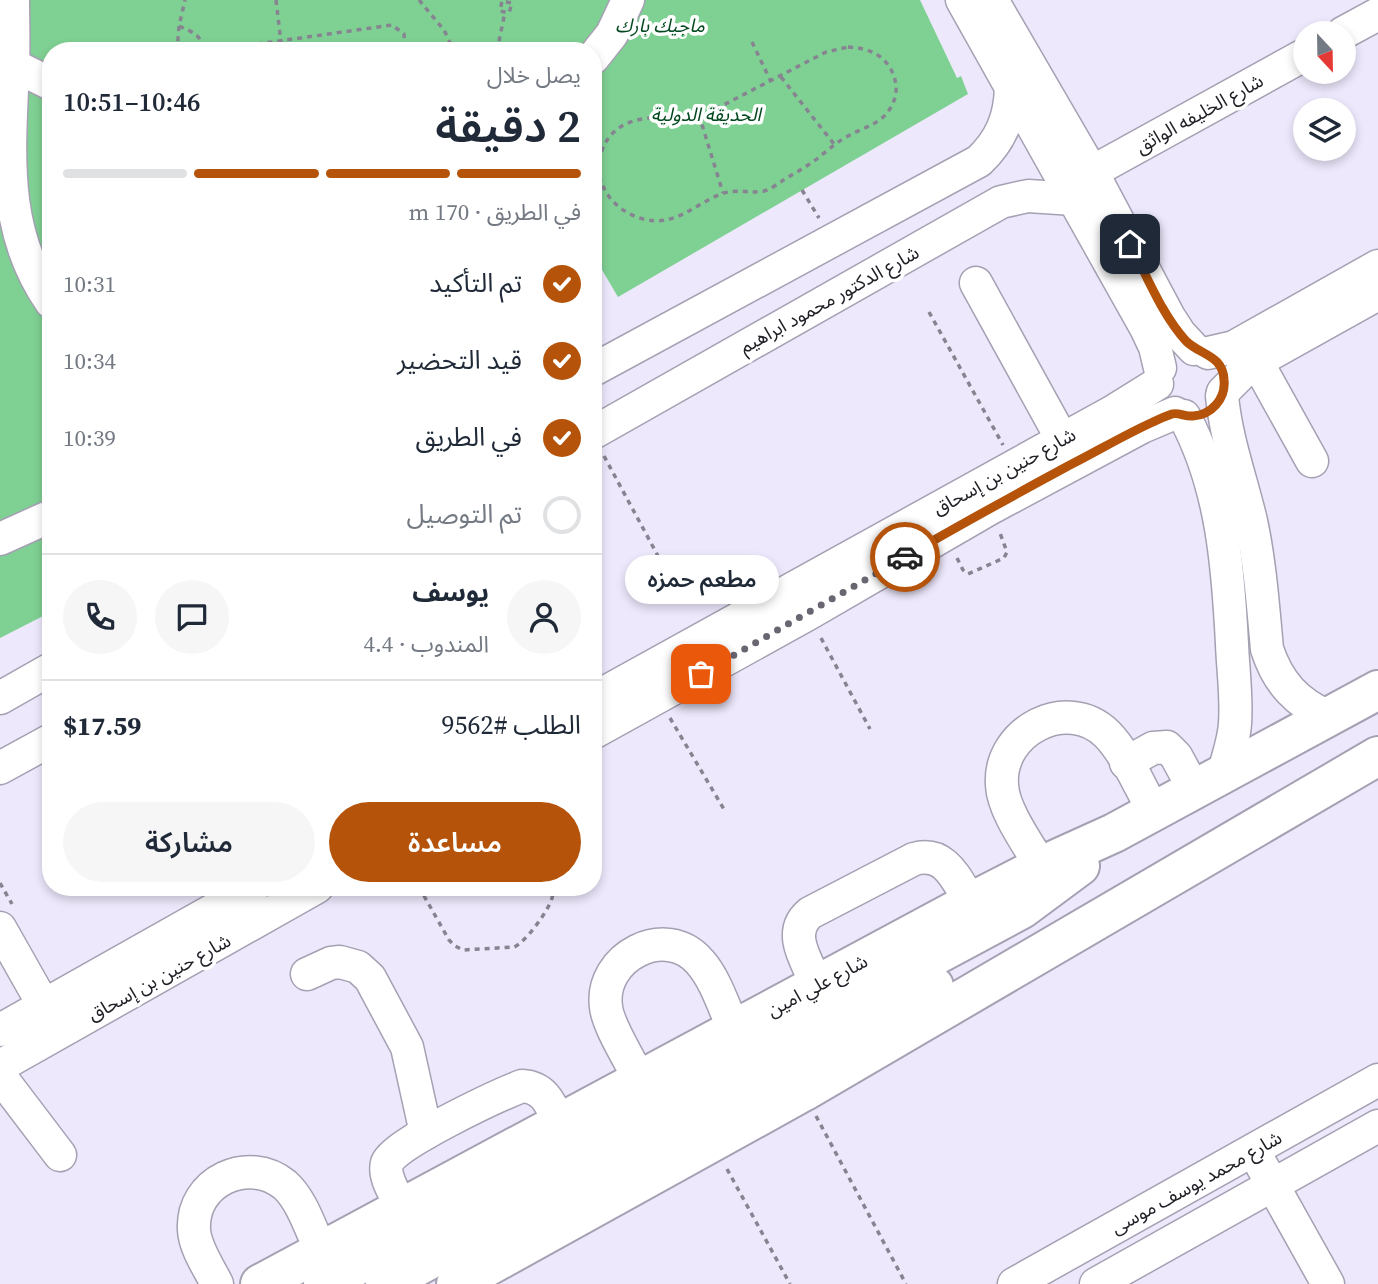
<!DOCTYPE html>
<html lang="ar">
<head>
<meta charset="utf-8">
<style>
  body { margin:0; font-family:"Source Serif 4","Noto Sans Arabic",serif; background:#f6f6f7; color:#1f2937; direction:rtl; height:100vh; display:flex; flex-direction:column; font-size:26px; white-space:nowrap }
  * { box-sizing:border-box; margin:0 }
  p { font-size:23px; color:#747a83 }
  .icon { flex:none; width:38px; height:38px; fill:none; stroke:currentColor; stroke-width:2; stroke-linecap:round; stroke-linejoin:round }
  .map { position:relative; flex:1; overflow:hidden; direction:ltr }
  .details { position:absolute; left:42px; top:42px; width:560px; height:854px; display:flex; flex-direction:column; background:#fff; border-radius:28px; box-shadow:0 4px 10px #0003; direction:rtl }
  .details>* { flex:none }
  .needle { width:46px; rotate:158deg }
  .buttons { position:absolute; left:1293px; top:21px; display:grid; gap:14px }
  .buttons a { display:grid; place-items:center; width:63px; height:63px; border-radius:50%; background:#fff; box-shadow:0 4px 10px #0003; font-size:35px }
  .pin { position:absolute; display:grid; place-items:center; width:60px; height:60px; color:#fff; margin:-30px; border-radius:14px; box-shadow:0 4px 10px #0006 }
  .courier { position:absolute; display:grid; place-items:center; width:70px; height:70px; margin:-35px; border:5px solid #b45309; border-radius:50%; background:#fff; color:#222; box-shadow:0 2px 9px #0007 }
  .bubble { position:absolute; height:49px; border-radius:24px; background:#fff; box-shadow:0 4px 10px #0003; font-size:23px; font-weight:600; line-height:49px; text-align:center; direction:rtl }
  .headline em { font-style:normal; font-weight:600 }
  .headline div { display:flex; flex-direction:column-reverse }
  .headline { display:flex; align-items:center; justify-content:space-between; height:119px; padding:0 21px }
  h1 { font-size:46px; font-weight:600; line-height:52px }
  .bar { display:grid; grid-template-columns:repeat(4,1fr); gap:10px 7px; align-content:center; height:84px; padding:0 21px }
  .bar i { height:9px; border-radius:5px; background:#e0e1e3 }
  .bar .active { background:#b45309 }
  .bar p { grid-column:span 4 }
  .line { display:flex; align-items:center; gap:18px; padding:0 21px; border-top:2px solid #e0e1e3 }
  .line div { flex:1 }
  .round { display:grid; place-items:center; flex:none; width:74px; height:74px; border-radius:37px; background:#f6f6f7 }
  ol { padding:0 21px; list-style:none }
  li { display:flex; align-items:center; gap:21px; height:77px }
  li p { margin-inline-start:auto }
  li .icon { padding:7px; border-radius:50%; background:#b45309; color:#fff; stroke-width:4 }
  li:last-child { color:#747a83 }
  li i { width:38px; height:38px; border:4px solid #e0e1e3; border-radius:50% }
  .primary-button { display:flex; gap:14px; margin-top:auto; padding:14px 21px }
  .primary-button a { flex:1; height:80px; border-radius:42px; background:#b45309; color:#fff; font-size:28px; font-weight:600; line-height:80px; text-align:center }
  .primary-button a+a { background:#f6f6f7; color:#1f2937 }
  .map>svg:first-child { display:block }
  .green { fill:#7fd093 }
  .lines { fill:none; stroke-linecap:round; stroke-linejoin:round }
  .minor-casing { stroke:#a6a0b3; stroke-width:35 }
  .major-casing { stroke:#a6a0b3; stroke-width:42 }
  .path { stroke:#878491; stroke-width:3.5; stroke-dasharray:5 5; stroke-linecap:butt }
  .minor { stroke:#fff; stroke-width:32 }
  .major { stroke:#fff; stroke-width:38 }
  .done { stroke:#696672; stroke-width:7; stroke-dasharray:0 12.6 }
  .route { stroke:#b45309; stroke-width:9 }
  .labels { text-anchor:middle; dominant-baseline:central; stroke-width:7; stroke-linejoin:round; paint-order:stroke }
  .park-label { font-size:19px; font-style:italic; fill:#034920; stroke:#fff }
  .street-label { font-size:19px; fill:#222027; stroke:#fff }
</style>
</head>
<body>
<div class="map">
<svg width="1378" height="1284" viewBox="0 0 1378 1284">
  <rect width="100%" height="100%" fill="#ede8fc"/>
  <path class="green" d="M0 0H920L957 78 961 76 968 94 618 297 598 263 593 265V51H51V612L0 638Z"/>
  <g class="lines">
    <defs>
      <g id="minor">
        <path d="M13 0C13 22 14 43 13 65 10 150 0 229 51 302"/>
        <path d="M962 0 1146 328 1155 347 1160 368"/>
        <path d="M992 0 1092 172 1169 317 1180 334 1194 349"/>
        <path d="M1343 33 1378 14"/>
        <path d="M593 58 612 34 628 0"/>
        <path d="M13 65 51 84"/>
        <path d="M1092 172 1306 54"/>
        <path d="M976 283 1062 439"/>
        <path d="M1208 353 1234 347 1378 266"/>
        <path d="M1257 362 1312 461"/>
        <path d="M593 370 979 161C1001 140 1010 118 1011 88"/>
        <path d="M1223 392 1249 366 1378 294"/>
        <path d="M1222 396C1226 439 1241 479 1251 521 1260 563 1263 606 1267 649 1278 683 1297 703 1329 717"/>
        <path d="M1184 416C1222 486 1228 565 1232 644 1233 670 1237 697 1235 724 1234 741 1227 759 1223 776"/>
        <path d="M593 433 1001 202 1028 196 1074 199"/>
        <path d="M0 539 51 516"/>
        <path d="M0 698 51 669"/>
        <path d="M593 699 1112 412 1157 384"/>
        <path d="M593 733 808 614 989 509 1142 427 1175 413"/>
        <path d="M1126 763 1153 748 1167 747 1176 756 1195 791"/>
        <path d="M0 768 51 740"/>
        <path d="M1041 866C1028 844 1003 810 1002 785 998 731 1067 695 1107 734 1126 753 1141 789 1154 812"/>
        <path d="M0 928 43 1004"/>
        <path d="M307 974 331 963 340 962 358 967 370 978 407 1047 426 1133"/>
        <path d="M817 985C807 961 786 933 810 913L914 859C946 850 956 880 971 902"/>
        <path d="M0 1030 254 887"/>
        <path d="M0 1066 317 887"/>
        <path d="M0 1076 60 1155"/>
        <path d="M640 1080C631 1062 608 1026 606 1007 599 957 666 922 700 962 716 980 724 1008 734 1029"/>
        <path d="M1262 1166 1328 1284"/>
        <path d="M402 1208C396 1195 383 1177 387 1163 393 1144 499 1095 522 1086 545 1087 551 1105 560 1124"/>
        <path d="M217 1284C209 1268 195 1248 194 1230 191 1181 249 1155 285 1185 302 1200 311 1230 321 1251"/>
        <path d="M1014 1284 1378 1080"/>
        <path d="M1096 1284 1378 1126"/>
      </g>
      <g id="major">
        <path d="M260 1284 971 902 1041 866 1114 833 1378 690"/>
        <path d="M323 1284 1022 909 1080 866"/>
        <path d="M385 1284 934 986"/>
        <path d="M456 1284 803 1092 1378 756"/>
      </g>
    </defs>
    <use href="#minor" class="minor-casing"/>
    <use href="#major" class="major-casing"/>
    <g class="path">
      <path d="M276 0 282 51"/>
      <path d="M419 0 444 30 454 51"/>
      <path d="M506 2 512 3 509 13 500 11 502 1 507 0"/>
      <path d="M179 26C192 32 202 34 203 51"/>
      <path d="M752 42 771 82"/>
      <path d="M848 47C865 48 879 52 889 66 897 79 899 93 891 107 882 124 864 127 848 136 837 142 828 150 818 158 807 167 794 173 782 181 777 184 770 190 764 191 749 194 738 188 721 194 693 205 676 227 643 219 624 214 607 200 601 181 598 171 598 160 602 150 620 105 672 122 706 114L826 52Z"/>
      <path d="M177 51 179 26 185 0"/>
      <path d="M208 51 392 25 404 34 405 51"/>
      <path d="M312 51 354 46 355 51"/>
      <path d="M497 51 505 12"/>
      <path d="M781 77 834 144"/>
      <path d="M699 115 723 193"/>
      <path d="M802 190 819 218"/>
      <path d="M929 312 1003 445"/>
      <path d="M604 456 658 556"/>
      <path d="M957 558 963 570 968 574 1004 558 1007 552 1000 533"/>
      <path d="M821 638 870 729"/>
      <path d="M670 718 725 811"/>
      <path d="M0 883 12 904"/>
      <path d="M419 887 449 940 455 946 463 950 514 947C525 943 549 910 552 898 553 894 553 891 552 887"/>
      <path d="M816 1116 906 1284"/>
      <path d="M727 1169 790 1284"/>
    </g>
    <use href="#minor" class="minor"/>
    <use href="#major" class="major"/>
  </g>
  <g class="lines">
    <path class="done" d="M701 674 905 557"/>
    <path class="route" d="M905 557C959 525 1013 496 1068 466 1096 452 1124 435 1153 422 1159 419 1166 416 1172 414 1178 412 1186 417 1193 416 1211 415 1226 399 1224 380 1223 355 1200 355 1186 341 1162 315 1147 276 1130 244"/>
  </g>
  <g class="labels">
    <g class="park-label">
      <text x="660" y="25">ماجيك بارك</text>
      <text x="706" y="114">الحديقة الدولية</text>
    </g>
    <g class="street-label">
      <text transform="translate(1199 113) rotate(-29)">شارع الخليفه الواثق</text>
      <text transform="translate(829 299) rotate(-29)">شارع الدكتور محمود ابراهيم</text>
      <text transform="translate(1004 471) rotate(-29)">شارع حنين بن إسحاق</text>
      <text transform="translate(159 977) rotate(-29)">شارع حنين بن إسحاق</text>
      <text transform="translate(817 985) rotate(-28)">شارع علي امين</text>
      <text transform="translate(1196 1182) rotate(-29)">شارع محمد يوسف موسى</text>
    </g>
  </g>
</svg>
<div class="buttons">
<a><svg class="needle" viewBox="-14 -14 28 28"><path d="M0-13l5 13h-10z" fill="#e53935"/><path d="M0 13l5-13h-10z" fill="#747a83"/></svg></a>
<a><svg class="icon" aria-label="layers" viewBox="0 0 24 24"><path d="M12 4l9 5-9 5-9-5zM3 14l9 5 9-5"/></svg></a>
</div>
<div class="pin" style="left:701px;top:674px;background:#ea580c"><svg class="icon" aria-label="bag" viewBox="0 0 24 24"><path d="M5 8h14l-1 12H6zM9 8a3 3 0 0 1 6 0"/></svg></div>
<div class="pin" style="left:1130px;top:244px;background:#1f2937"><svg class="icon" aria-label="home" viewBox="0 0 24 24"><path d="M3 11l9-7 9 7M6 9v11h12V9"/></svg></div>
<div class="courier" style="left:905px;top:557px"><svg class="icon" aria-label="car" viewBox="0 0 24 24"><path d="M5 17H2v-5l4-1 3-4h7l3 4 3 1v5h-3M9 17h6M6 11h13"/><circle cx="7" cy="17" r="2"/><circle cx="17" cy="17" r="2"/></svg></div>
<div class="bubble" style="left:625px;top:555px;width:154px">مطعم حمزه</div>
<section class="details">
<div class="headline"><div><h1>2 دقيقة</h1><p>يصل خلال</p></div><em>10:46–10:51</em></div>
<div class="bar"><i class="active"></i><i class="active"></i><i class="active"></i><i></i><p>في الطريق · 170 m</p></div>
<ol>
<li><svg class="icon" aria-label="check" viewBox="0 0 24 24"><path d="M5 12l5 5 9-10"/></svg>تم التأكيد<p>10:31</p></li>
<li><svg class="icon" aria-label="check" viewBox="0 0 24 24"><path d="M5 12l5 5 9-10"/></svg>قيد التحضير<p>10:34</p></li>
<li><svg class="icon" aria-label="check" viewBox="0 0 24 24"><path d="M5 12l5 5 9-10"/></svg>في الطريق<p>10:39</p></li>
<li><i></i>تم التوصيل</li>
</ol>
<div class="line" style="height:126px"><a class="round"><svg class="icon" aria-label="person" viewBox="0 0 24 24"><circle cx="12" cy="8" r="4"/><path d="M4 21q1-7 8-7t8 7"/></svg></a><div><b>يوسف</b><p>المندوب · 4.4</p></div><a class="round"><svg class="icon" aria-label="chat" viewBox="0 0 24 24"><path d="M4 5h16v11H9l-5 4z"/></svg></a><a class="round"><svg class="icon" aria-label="phone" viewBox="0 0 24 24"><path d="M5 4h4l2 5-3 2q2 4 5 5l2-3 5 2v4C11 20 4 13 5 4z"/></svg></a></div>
<div class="line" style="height:91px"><div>الطلب #9562</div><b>$17.59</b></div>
<div class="primary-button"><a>مساعدة</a><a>مشاركة</a></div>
</section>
</div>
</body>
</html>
